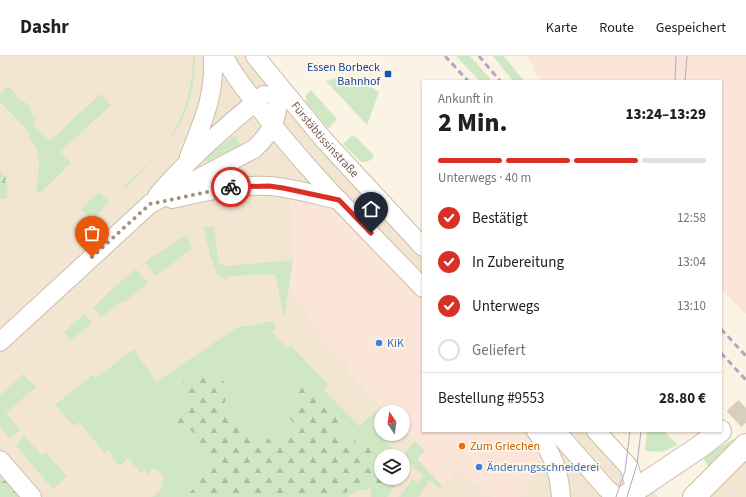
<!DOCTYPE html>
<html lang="de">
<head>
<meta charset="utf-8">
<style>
  body { margin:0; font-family:"Source Sans 3",sans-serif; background:#f2f2f2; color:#202124; height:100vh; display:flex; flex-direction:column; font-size:15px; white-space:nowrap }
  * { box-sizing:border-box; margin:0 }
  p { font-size:13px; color:#757577 }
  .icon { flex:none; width:22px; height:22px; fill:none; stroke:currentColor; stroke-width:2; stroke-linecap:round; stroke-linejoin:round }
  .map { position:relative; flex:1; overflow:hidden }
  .sheet { position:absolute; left:422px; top:24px; width:300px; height:352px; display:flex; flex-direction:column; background:#fff; border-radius:0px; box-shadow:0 1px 3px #0004 }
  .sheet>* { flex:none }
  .needle { width:26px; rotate:347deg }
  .controls { position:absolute; left:374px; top:349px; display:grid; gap:8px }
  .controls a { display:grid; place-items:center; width:36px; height:36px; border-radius:50%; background:#fff; box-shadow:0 1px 3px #0004; font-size:20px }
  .pin { position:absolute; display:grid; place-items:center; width:34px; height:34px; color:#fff; margin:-41px -17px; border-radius:50% 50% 50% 0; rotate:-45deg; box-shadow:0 0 4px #0007 }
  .pin .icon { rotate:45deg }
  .courier { position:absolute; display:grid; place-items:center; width:40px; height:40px; margin:-20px; border:3px solid #d93025; border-radius:50%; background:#fff; color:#222; box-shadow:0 1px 5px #0007 }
  .headline em { font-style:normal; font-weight:800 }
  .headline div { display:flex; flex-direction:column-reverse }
  .headline { display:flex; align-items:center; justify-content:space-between; height:68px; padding:0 16px }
  h1 { font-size:26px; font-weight:800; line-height:30px }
  .bar { display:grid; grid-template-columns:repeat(4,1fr); gap:6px 4px; align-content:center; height:48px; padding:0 16px }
  .bar i { height:5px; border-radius:3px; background:#e0e0e0 }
  .bar .active { background:#d93025 }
  .bar p { grid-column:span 4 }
  .line { display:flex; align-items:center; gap:10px; padding:0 16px; border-top:1px solid #e0e0e0 }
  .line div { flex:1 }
  ol { padding:0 16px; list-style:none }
  li { display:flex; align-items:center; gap:12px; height:44px }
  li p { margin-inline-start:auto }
  li .icon { padding:4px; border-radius:50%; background:#d93025; color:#fff; stroke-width:4 }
  li:last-child { color:#757577 }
  li i { width:22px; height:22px; border:2px solid #e0e0e0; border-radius:50% }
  header { display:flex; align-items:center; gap:24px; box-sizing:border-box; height:56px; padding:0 20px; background:#fff; border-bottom:1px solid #e0e0e0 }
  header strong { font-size:19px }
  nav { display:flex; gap:22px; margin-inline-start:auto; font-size:14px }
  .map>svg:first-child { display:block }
  .residential { fill:#f2e6d2; fill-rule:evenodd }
  .commercial { fill:#fbe5d8 }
  .green { fill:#cfe8c3 }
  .forest { fill:url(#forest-firs) }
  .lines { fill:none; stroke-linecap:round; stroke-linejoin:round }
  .secondary-tunnel { stroke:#d9cebe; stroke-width:22; stroke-dasharray:22 11; stroke-linecap:butt }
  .street-casing { stroke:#ccbcab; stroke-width:20 }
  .secondary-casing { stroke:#cfbca9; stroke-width:24 }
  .street { stroke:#fff; stroke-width:18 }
  .secondary { stroke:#fff; stroke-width:22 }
  .tram { stroke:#b7a3c4; stroke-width:1 }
  .rail { stroke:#b7a3c4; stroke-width:3; stroke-dasharray:6 4; stroke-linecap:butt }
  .done { stroke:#a29181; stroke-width:4; stroke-dasharray:0 7.2 }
  .route { stroke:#d93025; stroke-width:5 }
  .transit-dot { fill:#1a4fb4; stroke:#fef8ea; stroke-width:1.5 }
  .shop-dot { fill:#3f7fe0; stroke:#fef8ea; stroke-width:1.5 }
  .food-dot { fill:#e8710a; stroke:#fef8ea; stroke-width:1.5 }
  .labels { text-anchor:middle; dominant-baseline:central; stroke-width:3.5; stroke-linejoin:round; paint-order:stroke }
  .transit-label { font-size:12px; fill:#164399; stroke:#fef8ea; text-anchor:end }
  .street-label { font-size:12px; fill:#725c4b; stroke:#fef8ea }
  .shop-label { font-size:12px; fill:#366cbe; stroke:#fef8ea; text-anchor:start }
  .food-label { font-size:12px; fill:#c56008; stroke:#fef8ea; text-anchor:start }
</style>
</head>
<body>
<header>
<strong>Dashr</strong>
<nav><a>Karte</a><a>Route</a><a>Gespeichert</a></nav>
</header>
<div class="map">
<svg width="746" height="441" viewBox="0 0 746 441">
  <defs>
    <pattern id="forest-firs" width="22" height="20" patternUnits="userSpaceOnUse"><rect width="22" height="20" fill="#cfe8c3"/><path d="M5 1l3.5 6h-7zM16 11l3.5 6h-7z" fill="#acbfa0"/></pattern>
  </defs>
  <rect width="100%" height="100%" fill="#fbf4e4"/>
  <g class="residential">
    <path d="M0 0H260L423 191V375H596L658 441H0ZM381 356H403V378H381ZM381 400H403V422H381Z"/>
    <path d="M746 389V441H694Z"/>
  </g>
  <g class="commercial">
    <path d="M527 0H746V257L745 258 721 232V25H542L533 14 535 12Z"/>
    <path d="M289 133 320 140 423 232V375H556L570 390 527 429 518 441H493L457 413 443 431 416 403 425 395 403 373V356H387L346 313 350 308 305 262 308 257 288 236 293 202Z"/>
  </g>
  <g class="green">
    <path d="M193 0H195C197 61 166 93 125 133L123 131C137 118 153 105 165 90 183 64 193 32 193 0Z"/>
    <path d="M456 0H470L492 25H480Z"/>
    <path d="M493 0H504L524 25H513Z"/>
    <path d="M336 22C351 23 367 27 379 36L367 69 326 25Z"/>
    <path d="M8 31 12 34 18 42 29 49 32 59 37 62 36 66 33 69 50 85 100 38 111 49 60 96 71 107 39 138 36 133C39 116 43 94 28 81L31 78 0 46V36L4 39 2 37 4 32Z"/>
    <path d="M311 34 336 62V64L329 72 326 70 306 46V39Z"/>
    <path d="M235 80 241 90 209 106 204 104 215 93Z"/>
    <path d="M353 80 357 82 373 98 374 100C372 105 366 106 361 106L343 88 350 81Z"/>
    <path d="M99 136 109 146 92 164 81 153Z"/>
    <path d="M214 170 219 209 224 208 225 210 293 204 284 262 275 218 230 220 227 221V224C224 222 221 221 219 219 213 215 215 206 210 201L209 193 208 192 203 171Z"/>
    <path d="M184 180H186C189 183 192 189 191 193L156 220 145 206Z"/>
    <path d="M136 213 148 227 124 246 122 245 101 261 93 252 114 231Z"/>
    <path d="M85 258 92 267 71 285 64 277 72 268Z"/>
    <path d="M272 265 276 272 272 277 287 292 291 289 328 329 324 334 359 370 381 350 387 356H381V369L375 374 400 400H381V422H401L387 441H371V432L354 436 348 441H152L162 432V426L164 423 163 419 156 413H152L148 419 144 414 141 417 128 402 120 410 111 401 113 399 107 394 105 397 79 366 74 370 55 349 92 319 96 322 134 293 156 326 236 272Z"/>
    <path d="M23 318 36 331 6 357 20 374 10 383 0 371V339Z"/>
    <path d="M647 375H664L678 389 661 396 645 395Z"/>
    <path d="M24 379 41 399 46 396 67 421 53 433 16 390Z"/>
    <path d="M733 383 736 385 709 412 703 402Z"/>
    <path d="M415 385 425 395 417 403 443 431 439 432 430 424 418 441H399L413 423 417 428 423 420C419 416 404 404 405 398 406 394 412 389 415 385Z"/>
  </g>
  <g class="forest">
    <path d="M0 114 2 116V118L7 120 5 126 9 130 6 132 8 134 6 139 8 141 0 143Z"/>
    <path d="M213 318 219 319 223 321 224 328 218 331C220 336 224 338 226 344L224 347 233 356 236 364C247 367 251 370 255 380L269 383 272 387H277L284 381 295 376 297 370 288 361V356L297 348 294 334 297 330 302 331 312 338 322 339 328 343 335 352 332 357 340 364V376L342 381 353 380 356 385 354 390 362 394C367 390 370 392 376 394L374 403 381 408 377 414V419L381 420V422H394L393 431C386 431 384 435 376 436L373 429 352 432 344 438 345 441H191L189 438 196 429 194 426 200 415 204 412 210 415 215 411 218 403 213 399 208 397 202 390 196 388 193 385 195 378 192 375 178 371 176 367V362L184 357 183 352C187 347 184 346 182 341 182 339 182 336 182 334 182 326 184 323 191 319 200 323 204 320 213 318Z"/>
    <path d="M0 417 1 418V423L3 425 8 423 21 441H0Z"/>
  </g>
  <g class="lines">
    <path class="secondary-tunnel" d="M734 363 746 352"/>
    <defs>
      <g id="street">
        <path d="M224 0C232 18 246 34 258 50 307 116 367 173 423 232"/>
        <path id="s1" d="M255 0 324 84 423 191"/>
        <path d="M189 101C203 65 215 40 213 0"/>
        <path d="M157 140C189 102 226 70 264 39"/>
        <path d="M172 143C204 136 236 128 270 130 293 132 316 139 339 144"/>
        <path d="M0 286 150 148 254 93C274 75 281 55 277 28"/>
        <path d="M536 375C552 397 559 413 561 441"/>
        <path d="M556 375 606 432 616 441"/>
        <path d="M596 375 629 411 634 427 632 441"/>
        <path d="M0 404 32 441"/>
      </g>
      <g id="secondary">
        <path d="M625 441 701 390 720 375"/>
        <path d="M694 441 746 389"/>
      </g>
    </defs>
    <use href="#street" class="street-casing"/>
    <use href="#secondary" class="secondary-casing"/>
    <use href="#street" class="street"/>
    <use href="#secondary" class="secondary"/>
    <g class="tram">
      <path d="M675 25 676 0"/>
      <path d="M685 25 687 0"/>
      <path d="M616 441 625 415 630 375"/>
      <path d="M627 441 637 408 641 375"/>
    </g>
    <g class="rail">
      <path d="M445 0 468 25"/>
      <path d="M479 0 500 25"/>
      <path d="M721 273 746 300"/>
      <path d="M721 297 746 324"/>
    </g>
  </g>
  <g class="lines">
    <path class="done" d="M92 201 150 148 231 131"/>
    <path class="route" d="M231 131 269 130 283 132 339 144 371 177"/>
  </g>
  <rect class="transit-dot" x="384" y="14" width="8" height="8" rx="2"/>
  <g class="shop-dot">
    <circle cx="379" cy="287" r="4"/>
    <circle cx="479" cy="411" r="4"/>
  </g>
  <circle class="food-dot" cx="462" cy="390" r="4"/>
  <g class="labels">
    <g class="transit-label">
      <text x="380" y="11">Essen Borbeck<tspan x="380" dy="14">Bahnhof</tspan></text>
    </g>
    <g class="street-label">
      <text stroke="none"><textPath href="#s1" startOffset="109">Fürstäbtissinstraße</textPath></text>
    </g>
    <g class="shop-label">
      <text x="387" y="287">KiK</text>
      <text x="487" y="411">Änderungsschneiderei</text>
    </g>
    <g class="food-label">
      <text x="470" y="390">Zum Griechen</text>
    </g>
  </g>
</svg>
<div class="controls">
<a><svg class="needle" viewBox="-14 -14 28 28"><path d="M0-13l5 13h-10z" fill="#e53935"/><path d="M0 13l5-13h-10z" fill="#757577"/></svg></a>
<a><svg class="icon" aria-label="layers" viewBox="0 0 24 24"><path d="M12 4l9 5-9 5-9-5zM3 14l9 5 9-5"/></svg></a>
</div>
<div class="pin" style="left:92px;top:201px;background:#ea580c"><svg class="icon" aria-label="bag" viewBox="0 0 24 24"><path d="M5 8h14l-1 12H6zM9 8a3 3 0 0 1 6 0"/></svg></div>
<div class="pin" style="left:371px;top:177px;background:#1f2937"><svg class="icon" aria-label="home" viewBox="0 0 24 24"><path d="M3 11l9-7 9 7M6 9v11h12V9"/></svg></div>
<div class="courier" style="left:231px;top:131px"><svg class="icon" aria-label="bike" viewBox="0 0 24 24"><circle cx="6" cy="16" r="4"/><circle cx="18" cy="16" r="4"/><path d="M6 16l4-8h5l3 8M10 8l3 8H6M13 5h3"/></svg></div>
<section class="sheet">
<div class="headline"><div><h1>2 Min.</h1><p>Ankunft in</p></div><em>13:24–13:29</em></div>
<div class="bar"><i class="active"></i><i class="active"></i><i class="active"></i><i></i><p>Unterwegs · 40 m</p></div>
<ol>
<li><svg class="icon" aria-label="check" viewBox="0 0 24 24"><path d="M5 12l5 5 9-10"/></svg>Bestätigt<p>12:58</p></li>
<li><svg class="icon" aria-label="check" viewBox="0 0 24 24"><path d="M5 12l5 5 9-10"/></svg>In Zubereitung<p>13:04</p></li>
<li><svg class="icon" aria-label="check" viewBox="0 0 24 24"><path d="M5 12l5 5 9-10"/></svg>Unterwegs<p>13:10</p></li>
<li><i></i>Geliefert</li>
</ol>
<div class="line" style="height:52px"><div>Bestellung #9553</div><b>28.80 €</b></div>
</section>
</div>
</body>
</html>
